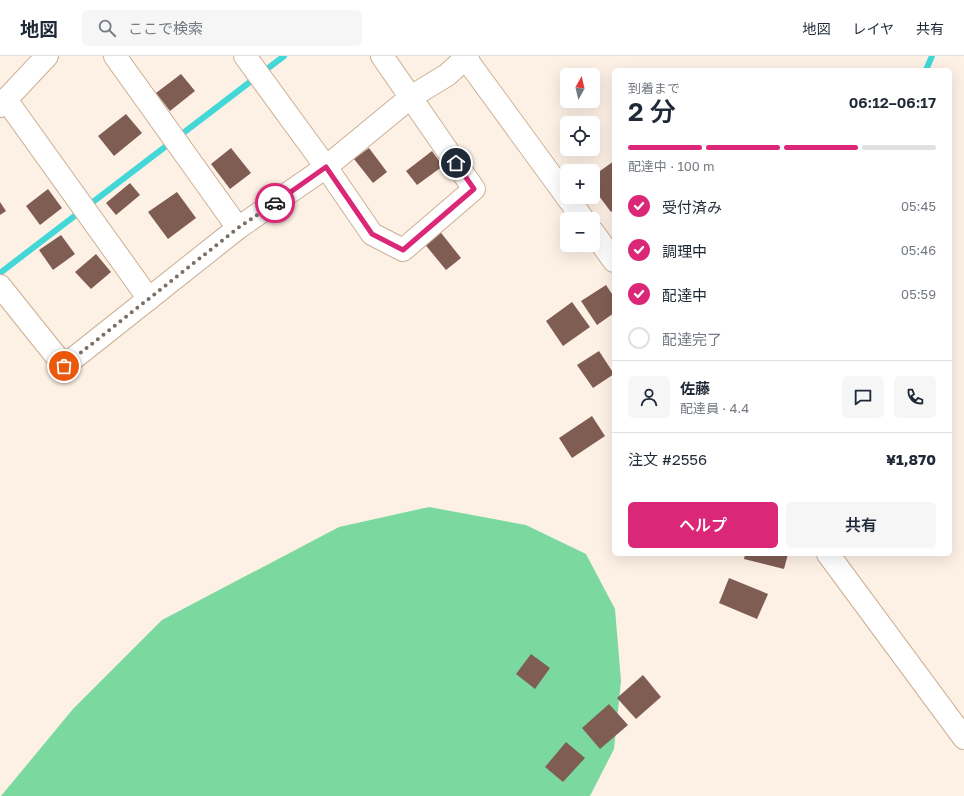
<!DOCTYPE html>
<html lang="ja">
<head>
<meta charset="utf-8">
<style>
  body { margin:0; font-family:"Golos Text","Noto Sans JP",sans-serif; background:#f6f6f7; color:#1f2937; height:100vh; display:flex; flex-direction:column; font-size:15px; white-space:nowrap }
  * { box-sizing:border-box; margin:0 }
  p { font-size:13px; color:#747a83 }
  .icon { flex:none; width:22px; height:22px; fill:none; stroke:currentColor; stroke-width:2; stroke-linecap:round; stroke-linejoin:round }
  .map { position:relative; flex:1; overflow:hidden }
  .side { position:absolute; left:612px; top:12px; width:340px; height:488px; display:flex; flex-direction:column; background:#fff; border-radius:6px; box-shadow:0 4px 16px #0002 }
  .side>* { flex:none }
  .needle { width:26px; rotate:8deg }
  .tools { position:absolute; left:560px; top:12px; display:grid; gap:8px }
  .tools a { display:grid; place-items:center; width:40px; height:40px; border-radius:6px; background:#fff; box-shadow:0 4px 16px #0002; font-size:20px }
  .pin { position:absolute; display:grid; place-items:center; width:34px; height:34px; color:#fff; margin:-17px; border:2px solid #fff; border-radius:50%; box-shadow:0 1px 4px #0007 }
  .courier { position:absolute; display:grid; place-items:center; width:40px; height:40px; margin:-20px; border:3px solid #db2777; border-radius:50%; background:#fff; color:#222; box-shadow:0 1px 5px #0007 }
  .overview em { font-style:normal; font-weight:600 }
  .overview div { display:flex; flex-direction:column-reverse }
  .overview { display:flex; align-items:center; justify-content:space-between; height:68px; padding:0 16px }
  h1 { font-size:26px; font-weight:600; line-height:30px }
  .bar { display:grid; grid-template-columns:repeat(4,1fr); gap:6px 4px; align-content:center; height:48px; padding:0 16px }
  .bar i { height:5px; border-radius:3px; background:#e0e1e3 }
  .bar .on { background:#db2777 }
  .bar p { grid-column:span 4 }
  .line { display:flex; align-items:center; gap:10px; padding:0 16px; border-top:1px solid #e0e1e3 }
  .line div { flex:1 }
  .round { display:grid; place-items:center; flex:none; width:42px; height:42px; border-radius:6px; background:#f6f6f7 }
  ol { padding:0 16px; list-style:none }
  li { display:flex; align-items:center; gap:12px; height:44px }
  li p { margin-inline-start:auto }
  li .icon { padding:4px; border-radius:50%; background:#db2777; color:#fff; stroke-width:4 }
  li:last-child { color:#747a83 }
  li i { width:22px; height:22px; border:2px solid #e0e1e3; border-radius:50% }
  .action { display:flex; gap:8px; margin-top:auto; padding:8px 16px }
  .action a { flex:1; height:46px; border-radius:6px; background:#db2777; color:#fff; font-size:16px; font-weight:600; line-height:46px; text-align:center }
  .action a+a { background:#f6f6f7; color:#1f2937 }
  header { display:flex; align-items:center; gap:24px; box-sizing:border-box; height:56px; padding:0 20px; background:#fff; border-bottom:1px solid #e0e1e3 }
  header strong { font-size:19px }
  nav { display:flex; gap:22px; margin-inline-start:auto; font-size:14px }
  .search { width:280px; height:36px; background:#f6f6f7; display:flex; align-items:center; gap:10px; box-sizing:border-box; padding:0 14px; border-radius:6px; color:#747a83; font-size:15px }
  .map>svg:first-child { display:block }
  .forest { fill:#7bd9a0 }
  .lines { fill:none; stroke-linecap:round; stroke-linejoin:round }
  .stream { stroke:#43d7d8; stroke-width:6 }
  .building { fill:#805d53 }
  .minor-casing { stroke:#cbaf94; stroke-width:24 }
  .minor { stroke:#fff; stroke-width:22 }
  .done { stroke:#7a6f64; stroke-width:4; stroke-dasharray:0 7.2 }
  .route { stroke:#db2777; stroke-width:5 }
</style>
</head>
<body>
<header>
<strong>地図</strong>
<div class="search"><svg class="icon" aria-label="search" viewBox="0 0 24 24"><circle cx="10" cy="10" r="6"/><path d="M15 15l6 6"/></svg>ここで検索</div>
<nav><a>地図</a><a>レイヤ</a><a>共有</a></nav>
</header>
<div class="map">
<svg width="964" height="740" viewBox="0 0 964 740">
  <rect width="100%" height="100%" fill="#fdf1e6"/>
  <path class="forest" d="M429 451 526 469 586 498 615 553 621 625 614 693 590 740H1L73 653 162 564 339 471Z"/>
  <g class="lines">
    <g class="stream">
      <path d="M926 14 932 0"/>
      <path d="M0 217 284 0"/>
    </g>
  </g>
  <g class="building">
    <path d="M181 18 195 35 170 55 156 37Z"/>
    <path d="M126 58 142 77 114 100 98 80Z"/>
    <path d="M231 92 251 117 230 133 211 108Z"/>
    <path d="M369 92 387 116 373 127 354 103Z"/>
    <path d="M432 95 443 110 417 129 406 115Z"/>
    <path d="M614 105V154L611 156 593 132V120Z"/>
    <path d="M130 127 140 139 116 159 106 147Z"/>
    <path d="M48 133 62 152 40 169 26 150Z"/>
    <path d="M177 136 196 162 168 183 148 156Z"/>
    <path d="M0 146 6 155 0 159Z"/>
    <path d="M438 173 461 202 446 214 423 186Z"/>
    <path d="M61 179 75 198 53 214 39 194Z"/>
    <path d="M96 198 111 216 91 233 75 216Z"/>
    <path d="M606 229 614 241V257L597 269 581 245Z"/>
    <path d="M572 246 590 271 563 290 546 265Z"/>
    <path d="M599 295 614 318 593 332 577 309Z"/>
    <path d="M592 360 605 380 572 402 559 382Z"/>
    <path d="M745 498H788L784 513 744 503Z"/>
    <path d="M729 522 768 538 757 563 719 547Z"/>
    <path d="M531 598 550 612 535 633 516 618Z"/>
    <path d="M643 619 661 641 636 663 617 642Z"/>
    <path d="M609 648 628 669 600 693 582 672Z"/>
    <path d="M566 686 585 702 563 726 545 711Z"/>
  </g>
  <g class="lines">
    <defs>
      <g id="minor">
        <path d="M115 0 238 172"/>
        <path d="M245 0 326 111 372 178 403 194 474 133 382 0"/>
        <path d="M464 0 567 141"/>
        <path d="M7 45 149 243"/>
        <path d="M0 50 47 0"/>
        <path d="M567 141 583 163"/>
        <path d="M593 176 614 205"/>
        <path d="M0 230 64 310 238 172 326 111 411 41 447 19 468 0"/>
        <path d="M828 498 964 682"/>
      </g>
    </defs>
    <use href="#minor" class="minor-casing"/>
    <use href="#minor" class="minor"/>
  </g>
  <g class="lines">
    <path class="done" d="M64 310 238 172 275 147"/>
    <path class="route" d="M275 147 326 111 372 178 403 194 474 133 456 107"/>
  </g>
</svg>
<div class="tools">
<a><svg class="needle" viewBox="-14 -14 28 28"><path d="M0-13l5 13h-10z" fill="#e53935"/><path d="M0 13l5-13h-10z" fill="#747a83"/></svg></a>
<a><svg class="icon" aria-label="locate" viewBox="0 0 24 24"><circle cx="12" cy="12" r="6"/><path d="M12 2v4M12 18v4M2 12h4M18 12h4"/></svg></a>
<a>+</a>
<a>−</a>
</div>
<div class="pin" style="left:64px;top:310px;background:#ea580c"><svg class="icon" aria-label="bag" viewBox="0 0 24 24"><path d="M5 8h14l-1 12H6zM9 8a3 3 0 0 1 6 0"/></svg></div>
<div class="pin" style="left:456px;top:107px;background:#1f2937"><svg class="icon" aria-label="home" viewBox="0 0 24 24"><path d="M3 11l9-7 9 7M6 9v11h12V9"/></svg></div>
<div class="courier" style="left:275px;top:147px"><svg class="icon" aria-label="car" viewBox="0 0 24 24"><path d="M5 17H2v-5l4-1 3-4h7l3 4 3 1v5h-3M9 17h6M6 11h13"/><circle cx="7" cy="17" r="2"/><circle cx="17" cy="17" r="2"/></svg></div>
<section class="side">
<div class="overview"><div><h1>2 分</h1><p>到着まで</p></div><em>06:12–06:17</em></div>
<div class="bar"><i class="on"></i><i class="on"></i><i class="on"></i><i></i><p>配達中 · 100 m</p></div>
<ol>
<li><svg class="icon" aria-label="check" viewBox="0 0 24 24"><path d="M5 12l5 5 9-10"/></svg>受付済み<p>05:45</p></li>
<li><svg class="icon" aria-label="check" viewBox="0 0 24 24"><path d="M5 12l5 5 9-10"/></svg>調理中<p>05:46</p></li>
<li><svg class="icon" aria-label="check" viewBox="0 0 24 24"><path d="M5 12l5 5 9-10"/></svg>配達中<p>05:59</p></li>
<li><i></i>配達完了</li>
</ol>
<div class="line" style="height:72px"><a class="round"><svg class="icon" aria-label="person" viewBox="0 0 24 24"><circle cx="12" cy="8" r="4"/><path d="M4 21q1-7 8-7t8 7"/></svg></a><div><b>佐藤</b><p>配達員 · 4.4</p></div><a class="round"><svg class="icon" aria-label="chat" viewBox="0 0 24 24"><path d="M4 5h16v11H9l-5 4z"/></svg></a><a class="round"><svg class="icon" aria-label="phone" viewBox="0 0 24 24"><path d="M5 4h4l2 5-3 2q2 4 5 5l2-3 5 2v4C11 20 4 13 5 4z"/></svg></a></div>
<div class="line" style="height:52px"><div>注文 #2556</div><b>¥1,870</b></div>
<div class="action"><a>ヘルプ</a><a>共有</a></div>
</section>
</div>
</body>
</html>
